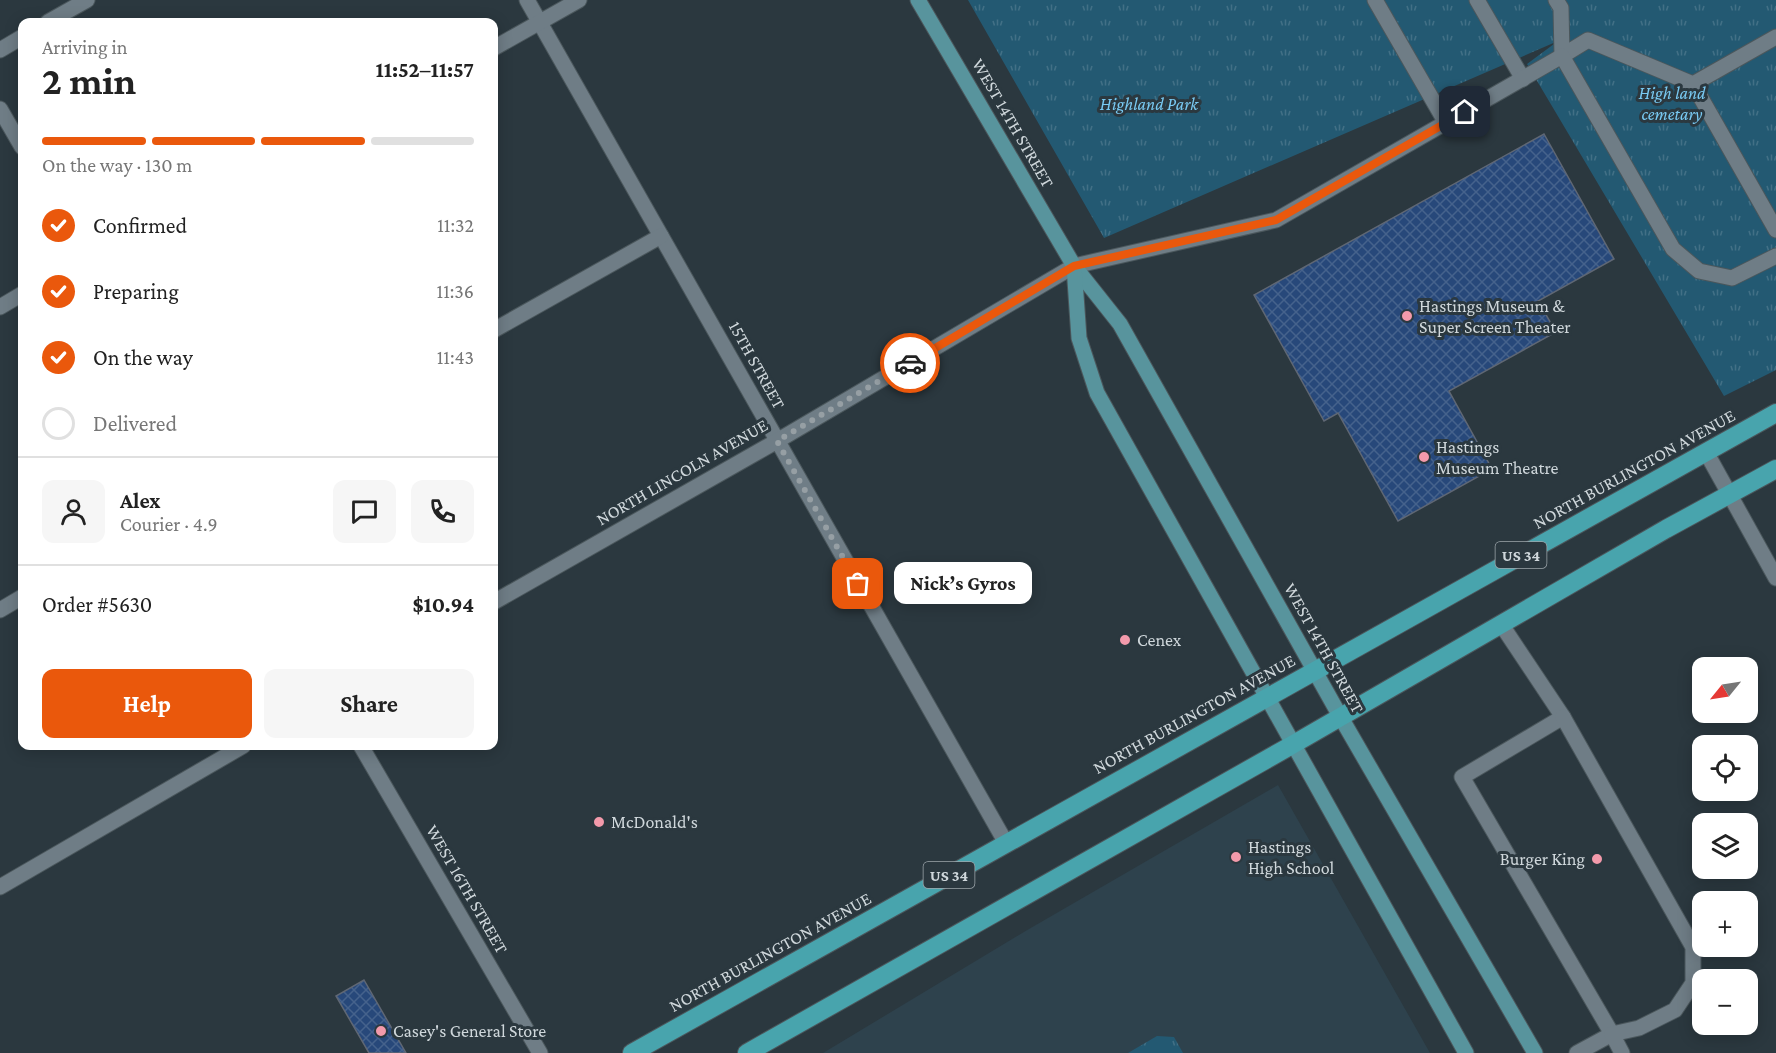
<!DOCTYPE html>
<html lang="en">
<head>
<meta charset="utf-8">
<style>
  body { margin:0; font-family:"Crimson Pro",serif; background:#f6f6f6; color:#222; height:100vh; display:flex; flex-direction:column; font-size:22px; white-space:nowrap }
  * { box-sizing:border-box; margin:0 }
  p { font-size:20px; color:#767676 }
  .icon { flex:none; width:33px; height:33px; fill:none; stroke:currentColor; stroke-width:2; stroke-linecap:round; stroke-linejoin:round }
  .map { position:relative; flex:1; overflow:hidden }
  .details { position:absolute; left:18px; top:18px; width:480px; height:732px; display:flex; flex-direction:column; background:#fff; border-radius:12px; box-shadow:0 3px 15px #0003 }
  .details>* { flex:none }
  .needle { width:39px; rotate:240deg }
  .fabs { position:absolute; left:1692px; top:657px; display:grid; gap:12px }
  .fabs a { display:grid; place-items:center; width:66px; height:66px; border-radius:12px; background:#fff; box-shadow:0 3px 15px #0003; font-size:30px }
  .pin { position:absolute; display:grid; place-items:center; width:51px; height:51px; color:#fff; margin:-26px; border-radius:12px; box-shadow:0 3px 9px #0006 }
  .courier { position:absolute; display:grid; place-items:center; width:60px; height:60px; margin:-30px; border:4px solid #ea580c; border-radius:50%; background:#fff; color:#222; box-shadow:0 2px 8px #0007 }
  .bubble { position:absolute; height:42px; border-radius:12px; background:#fff; box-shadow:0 3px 15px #0003; font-size:20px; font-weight:700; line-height:42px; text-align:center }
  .summary em { font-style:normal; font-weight:700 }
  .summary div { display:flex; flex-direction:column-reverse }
  .summary { display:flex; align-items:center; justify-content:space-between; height:102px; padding:0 24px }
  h1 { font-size:39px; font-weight:700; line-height:45px }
  .bar { display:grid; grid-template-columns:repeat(4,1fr); gap:9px 6px; align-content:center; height:72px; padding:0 24px }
  .bar i { height:8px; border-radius:4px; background:#e0e0e0 }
  .bar .on { background:#ea580c }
  .bar p { grid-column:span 4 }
  .line { display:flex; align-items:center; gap:15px; padding:0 24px; border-top:2px solid #e0e0e0 }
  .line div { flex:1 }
  .round { display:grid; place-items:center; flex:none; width:63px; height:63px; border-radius:12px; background:#f6f6f6 }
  ol { padding:0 24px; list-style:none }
  li { display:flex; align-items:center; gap:18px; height:66px }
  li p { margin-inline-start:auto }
  li .icon { padding:6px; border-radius:50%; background:#ea580c; color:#fff; stroke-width:4 }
  li:last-child { color:#767676 }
  li i { width:33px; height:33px; border:3px solid #e0e0e0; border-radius:50% }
  .cta { display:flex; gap:12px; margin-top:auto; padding:12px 24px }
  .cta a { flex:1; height:69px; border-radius:12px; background:#ea580c; color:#fff; font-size:24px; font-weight:700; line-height:69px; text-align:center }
  .cta a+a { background:#f6f6f6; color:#222 }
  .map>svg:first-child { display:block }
  .built { fill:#2e424d }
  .grass { fill:url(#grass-tufts) }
  .building { fill:url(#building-cross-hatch); stroke:#5f6774; stroke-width:1.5 }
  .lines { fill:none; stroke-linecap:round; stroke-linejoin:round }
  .minor-casing { stroke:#4b575c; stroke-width:17 }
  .major-casing { stroke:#4b575c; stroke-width:17 }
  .highway-casing { stroke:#4b575c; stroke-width:20 }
  .minor { stroke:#6f7d86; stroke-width:15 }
  .major { stroke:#58949d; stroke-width:15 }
  .highway { stroke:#48a4ad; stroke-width:18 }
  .done { stroke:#969fa4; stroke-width:6; stroke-dasharray:0 10.8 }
  .route { stroke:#ea580c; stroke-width:8 }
  .poi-dot { fill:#f39aab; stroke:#2b383f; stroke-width:2 }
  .labels { text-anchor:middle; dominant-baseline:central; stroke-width:6; stroke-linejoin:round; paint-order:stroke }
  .shield { fill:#2b383f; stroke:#9ea7ac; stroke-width:1.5 }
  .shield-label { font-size:16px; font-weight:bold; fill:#cfd7db }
  .park-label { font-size:18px; font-style:italic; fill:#79caf3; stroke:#2b383f }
  .street-label { font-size:18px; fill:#cfd7db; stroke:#2b383f }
  .poi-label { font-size:18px; fill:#cfd7db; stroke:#2b383f; text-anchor:start }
</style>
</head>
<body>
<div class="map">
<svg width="1776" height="1053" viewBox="0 0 1776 1053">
  <defs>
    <pattern id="grass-tufts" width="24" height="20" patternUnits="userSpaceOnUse" patternTransform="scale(1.5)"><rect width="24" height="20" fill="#235972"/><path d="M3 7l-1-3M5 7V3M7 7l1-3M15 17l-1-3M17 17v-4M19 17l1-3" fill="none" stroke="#427086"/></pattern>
    <pattern id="building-cross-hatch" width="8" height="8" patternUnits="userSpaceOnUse" patternTransform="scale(1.5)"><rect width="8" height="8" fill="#27487a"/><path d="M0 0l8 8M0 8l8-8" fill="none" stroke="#45628c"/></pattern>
  </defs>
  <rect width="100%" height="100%" fill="#2b383f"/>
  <path class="built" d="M1278 785 1430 1053H823L1029 929Z"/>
  <g class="grass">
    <path d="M968 0H1776V370L1724 396 1527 64 1558 41 1104 238Z"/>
    <path d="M1157 1036 1174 1037 1183 1053H1128Z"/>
  </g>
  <g class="building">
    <path d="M1544 134 1614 259 1538 301 1556 332 1449 391 1492 469 1398 521 1338 413 1324 421 1254 295Z"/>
    <path d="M364 980 406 1053H369L336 996Z"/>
  </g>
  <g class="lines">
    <defs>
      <g id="minor">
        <path d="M527 0 1006 843"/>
        <path d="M1375 0 1446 123"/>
        <path d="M1477 0 1523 79"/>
        <path d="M1556 0 1561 8 1562 56 1588 40 1693 84 1776 37"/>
        <path d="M48 22 87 0"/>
        <path d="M494 48 579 0"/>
        <path d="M0 50 22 37"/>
        <path d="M1693 84 1776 230"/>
        <path d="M0 109 22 147"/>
        <path d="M0 307 22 294"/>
        <path d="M494 330 661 236"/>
        <path d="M1706 452 1776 578"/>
        <path d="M494 602 777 441 1074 266 1276 220 1562 56 1673 249 1699 271 1732 278 1776 256"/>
        <path d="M0 610 22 597"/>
        <path d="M1501 624 1563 717 1462 777 1612 1034 1577 1053"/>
        <path d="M1563 717 1693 947V983L1675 1010 1639 1028 1612 1034 1622 1053"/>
        <path d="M361 746 540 1053"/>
        <path d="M0 887 243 746"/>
      </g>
      <g id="major">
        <path d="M918 0 1074 266 1120 324 1340 716 1535 1053"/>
        <path d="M1074 266 1079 338 1097 393 1466 1053"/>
      </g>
      <g id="highway">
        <path d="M632 1053 1776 413"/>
        <path d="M747 1053 1292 745 1666 529 1776 469"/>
      </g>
    </defs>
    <use href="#minor" class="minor-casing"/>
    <use href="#major" class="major-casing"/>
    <use href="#highway" class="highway-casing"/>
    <use href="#minor" class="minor"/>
    <use href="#major" class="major"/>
    <use href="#highway" class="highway"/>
  </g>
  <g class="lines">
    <path class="done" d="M858 584 777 441 910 363"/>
    <path class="route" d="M910 363 1074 266 1276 220 1465 112"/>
  </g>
  <g class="poi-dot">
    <circle cx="1407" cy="316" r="6"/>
    <circle cx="1424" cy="457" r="6"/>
    <circle cx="1125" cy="640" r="6"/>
    <circle cx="599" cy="822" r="6"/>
    <circle cx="1236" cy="857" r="6"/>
    <circle cx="1597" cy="859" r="6"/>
    <circle cx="381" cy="1031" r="6"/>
  </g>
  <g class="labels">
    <g class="shield">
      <rect x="1495.5" y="542" width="51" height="26" rx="4.5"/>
      <rect x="923.5" y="862" width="51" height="26" rx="4.5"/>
    </g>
    <g class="shield-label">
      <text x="1521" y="555">US 34</text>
      <text x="949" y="875">US 34</text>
    </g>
    <g class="park-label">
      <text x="1672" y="93">High land<tspan x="1672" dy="21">cemetary</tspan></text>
      <text x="1149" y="104">Highland Park</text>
    </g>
    <g class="street-label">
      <text transform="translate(1013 123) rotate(60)">WEST 14TH STREET</text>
      <text transform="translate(757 365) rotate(61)">15TH STREET</text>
      <text transform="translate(1634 469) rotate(-29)">NORTH BURLINGTON AVENUE</text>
      <text transform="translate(682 472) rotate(-30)">NORTH LINCOLN AVENUE</text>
      <text transform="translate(1324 648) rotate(61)">WEST 14TH STREET</text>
      <text transform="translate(1194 714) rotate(-29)">NORTH BURLINGTON AVENUE</text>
      <text transform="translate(467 889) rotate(60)">WEST 16TH STREET</text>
      <text transform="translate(770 952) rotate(-29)">NORTH BURLINGTON AVENUE</text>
    </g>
    <g class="poi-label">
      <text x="1419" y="306">Hastings Museum &amp;<tspan x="1419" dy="21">Super Screen Theater</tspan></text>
      <text x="1436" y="447">Hastings<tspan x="1436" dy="21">Museum Theatre</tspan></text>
      <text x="1137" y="640">Cenex</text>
      <text x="611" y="822">McDonald's</text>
      <text x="1248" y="847">Hastings<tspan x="1248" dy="21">High School</tspan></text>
      <text x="1585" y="859" text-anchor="end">Burger King</text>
      <text x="393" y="1031">Casey's General Store</text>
    </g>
  </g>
</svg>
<div class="fabs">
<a><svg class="needle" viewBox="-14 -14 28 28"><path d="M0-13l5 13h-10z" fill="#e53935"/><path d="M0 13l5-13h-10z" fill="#767676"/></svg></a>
<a><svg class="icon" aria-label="locate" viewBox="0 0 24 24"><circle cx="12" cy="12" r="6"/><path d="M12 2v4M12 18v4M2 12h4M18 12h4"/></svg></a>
<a><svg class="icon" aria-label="layers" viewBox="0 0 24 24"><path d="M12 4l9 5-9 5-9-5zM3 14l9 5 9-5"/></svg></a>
<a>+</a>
<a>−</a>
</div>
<div class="pin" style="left:858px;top:584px;background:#ea580c"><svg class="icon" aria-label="bag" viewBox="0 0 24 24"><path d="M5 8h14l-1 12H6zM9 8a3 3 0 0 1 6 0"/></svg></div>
<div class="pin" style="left:1465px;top:112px;background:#1f2937"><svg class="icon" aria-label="home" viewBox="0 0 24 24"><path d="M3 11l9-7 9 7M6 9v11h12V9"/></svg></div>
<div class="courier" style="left:910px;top:363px"><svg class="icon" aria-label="car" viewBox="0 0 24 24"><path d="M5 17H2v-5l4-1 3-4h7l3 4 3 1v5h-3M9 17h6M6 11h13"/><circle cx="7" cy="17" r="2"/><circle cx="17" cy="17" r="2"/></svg></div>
<div class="bubble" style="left:894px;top:562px;width:138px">Nick’s Gyros</div>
<section class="details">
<div class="summary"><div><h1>2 min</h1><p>Arriving in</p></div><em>11:52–11:57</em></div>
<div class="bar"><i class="on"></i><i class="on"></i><i class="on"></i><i></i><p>On the way · 130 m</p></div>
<ol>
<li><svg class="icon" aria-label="check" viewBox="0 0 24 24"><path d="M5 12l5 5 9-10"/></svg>Confirmed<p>11:32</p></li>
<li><svg class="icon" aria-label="check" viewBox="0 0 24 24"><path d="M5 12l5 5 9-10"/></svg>Preparing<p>11:36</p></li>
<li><svg class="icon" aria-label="check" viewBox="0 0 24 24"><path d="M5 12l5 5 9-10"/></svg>On the way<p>11:43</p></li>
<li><i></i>Delivered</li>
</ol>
<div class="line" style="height:108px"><a class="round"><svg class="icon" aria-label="person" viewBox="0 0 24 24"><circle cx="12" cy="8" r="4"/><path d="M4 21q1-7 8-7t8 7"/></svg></a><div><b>Alex</b><p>Courier · 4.9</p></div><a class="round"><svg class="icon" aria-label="chat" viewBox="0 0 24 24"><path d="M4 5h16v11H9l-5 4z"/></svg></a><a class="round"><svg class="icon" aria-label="phone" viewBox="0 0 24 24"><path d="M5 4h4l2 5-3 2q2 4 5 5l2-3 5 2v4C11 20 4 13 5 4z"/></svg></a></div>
<div class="line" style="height:78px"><div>Order #5630</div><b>$10.94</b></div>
<div class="cta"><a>Help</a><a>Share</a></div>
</section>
</div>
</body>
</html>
